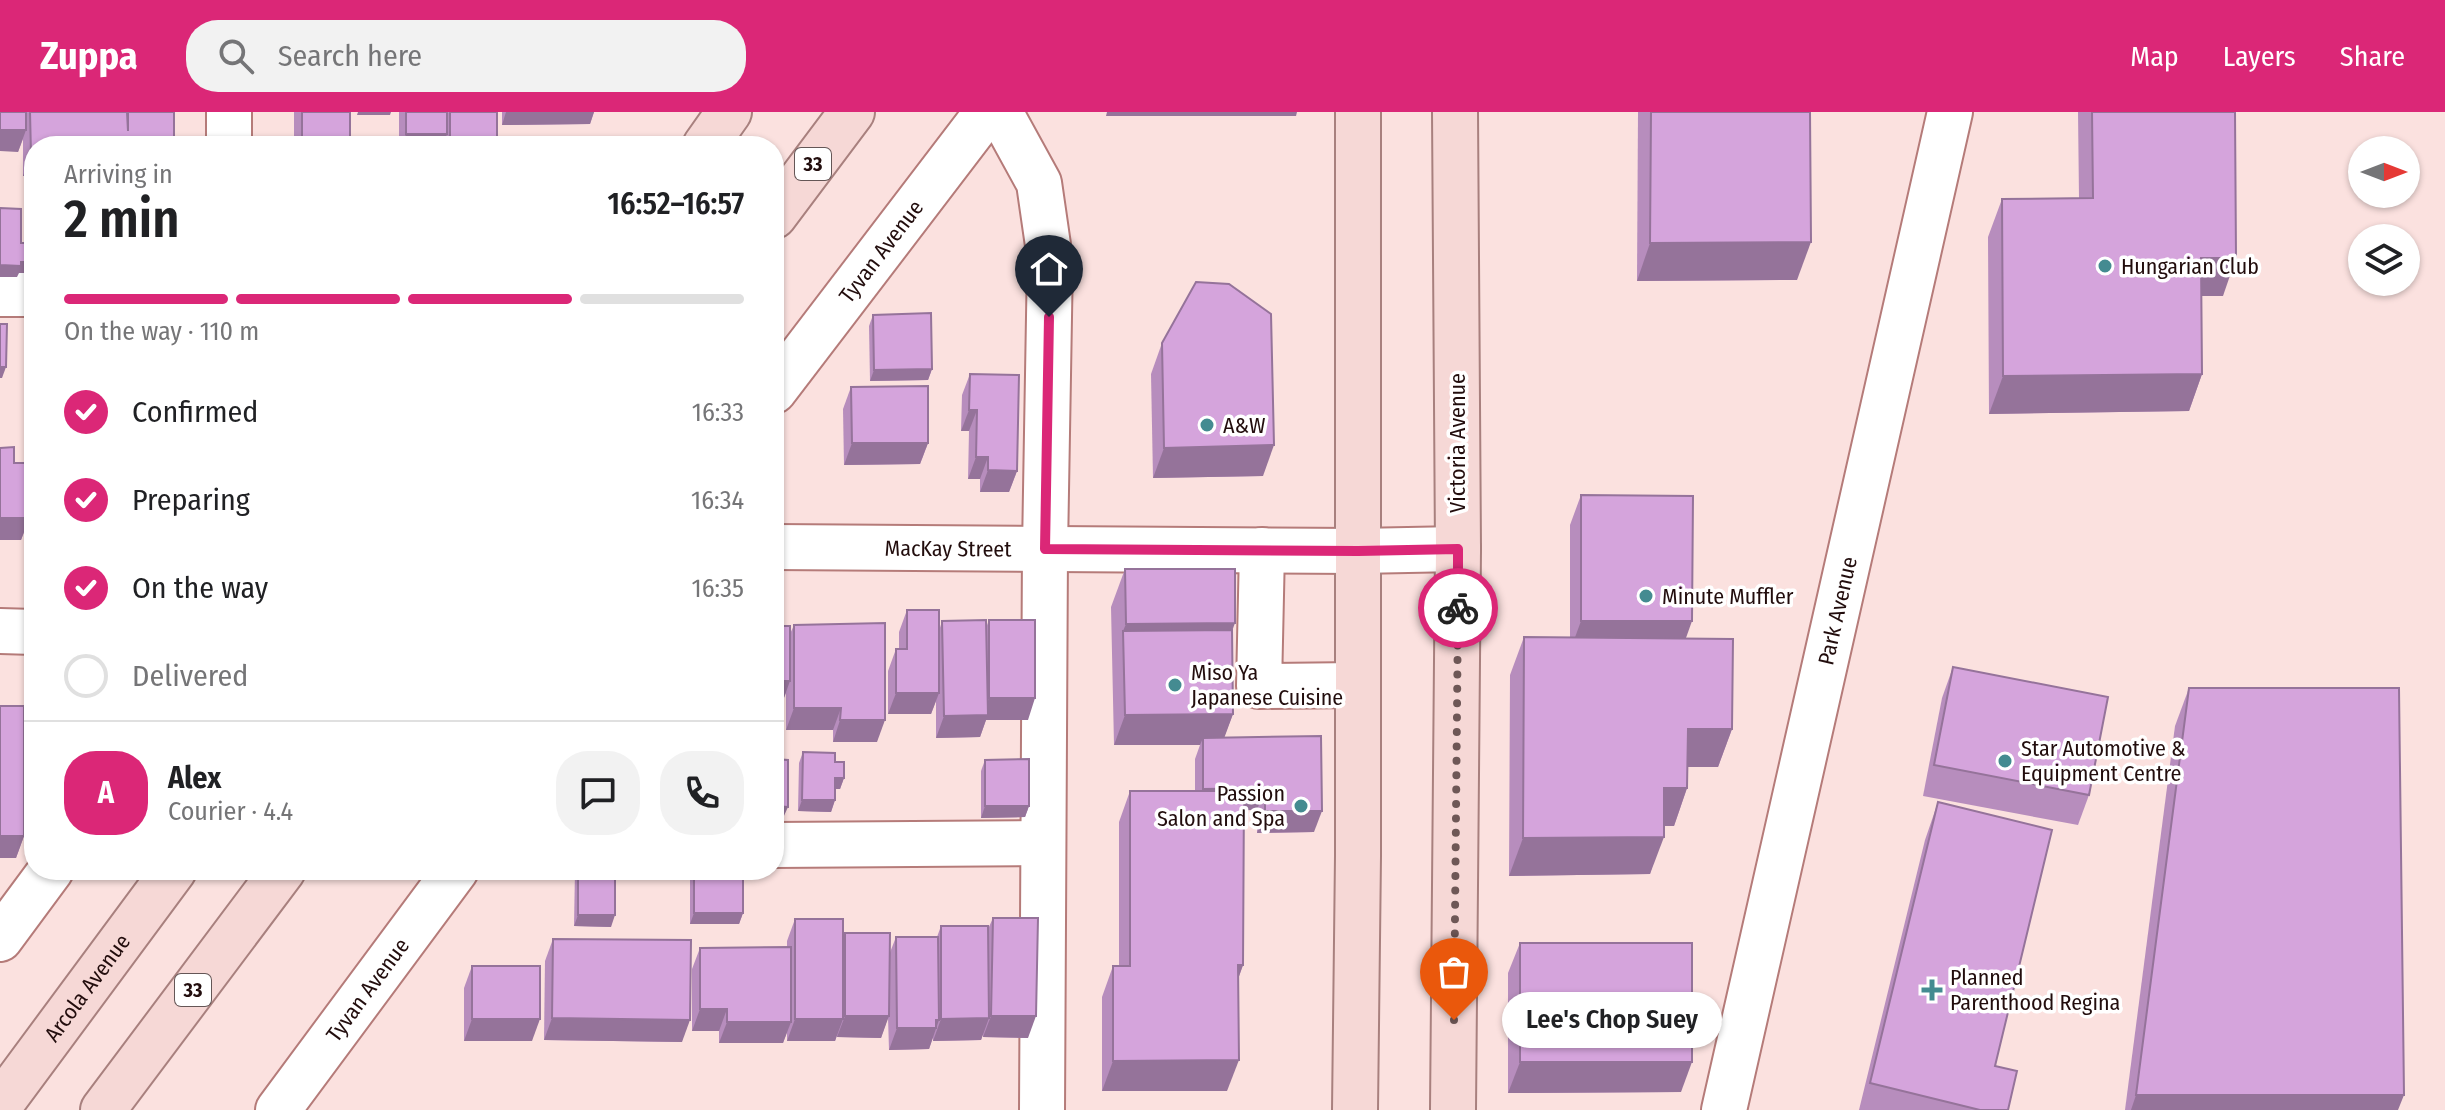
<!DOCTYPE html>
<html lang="en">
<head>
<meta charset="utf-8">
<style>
  body { margin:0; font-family:"Fira Sans Condensed",sans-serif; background:#f2f2f2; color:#202124; height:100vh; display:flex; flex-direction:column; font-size:30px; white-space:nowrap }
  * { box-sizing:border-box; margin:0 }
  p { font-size:26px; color:#757577 }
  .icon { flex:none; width:44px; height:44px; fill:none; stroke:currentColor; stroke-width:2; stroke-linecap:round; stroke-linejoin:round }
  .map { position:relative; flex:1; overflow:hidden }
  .details { position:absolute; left:24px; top:24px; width:760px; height:744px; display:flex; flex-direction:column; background:#fff; border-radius:32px; box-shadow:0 2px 6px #0004 }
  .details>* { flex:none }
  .needle { width:52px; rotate:90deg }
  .controls { position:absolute; left:2348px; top:24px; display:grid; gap:16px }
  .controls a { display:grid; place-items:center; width:72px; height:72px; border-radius:50%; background:#fff; box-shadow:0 2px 6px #0004; font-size:40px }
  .pin { position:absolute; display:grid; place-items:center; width:68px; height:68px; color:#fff; margin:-82px -34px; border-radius:50% 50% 50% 0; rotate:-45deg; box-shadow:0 0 8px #0007 }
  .pin .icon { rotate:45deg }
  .courier { position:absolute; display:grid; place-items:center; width:80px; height:80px; margin:-40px; border:6px solid #db2777; border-radius:50%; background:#fff; color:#222; box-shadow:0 2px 10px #0007 }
  .bubble { position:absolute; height:56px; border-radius:28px; background:#fff; box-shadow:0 2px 6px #0004; font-size:26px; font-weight:600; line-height:56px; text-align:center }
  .head em { font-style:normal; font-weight:600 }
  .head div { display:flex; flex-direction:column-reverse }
  .head { display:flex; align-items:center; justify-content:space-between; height:136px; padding:0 40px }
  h1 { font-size:52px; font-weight:600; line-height:60px }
  .bar { display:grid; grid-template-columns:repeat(4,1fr); gap:12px 8px; align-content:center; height:96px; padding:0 40px }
  .bar i { height:10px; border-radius:6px; background:#e0e0e0 }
  .bar .selected { background:#db2777 }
  .bar p { grid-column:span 4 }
  .line { display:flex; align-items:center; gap:20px; padding:0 40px; border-top:2px solid #e0e0e0 }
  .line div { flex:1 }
  .round { display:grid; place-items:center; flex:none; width:84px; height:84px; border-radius:32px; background:#f2f2f2 }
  ol { padding:0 40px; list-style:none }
  li { display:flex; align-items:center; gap:24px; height:88px }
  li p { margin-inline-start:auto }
  li .icon { padding:8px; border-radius:50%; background:#db2777; color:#fff; stroke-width:4 }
  li:last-child { color:#757577 }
  li i { width:44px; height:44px; border:4px solid #e0e0e0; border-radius:50% }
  header { display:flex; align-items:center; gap:48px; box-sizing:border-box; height:112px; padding:0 40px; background:#db2777; color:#fff }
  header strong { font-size:38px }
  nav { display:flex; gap:44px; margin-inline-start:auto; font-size:28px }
  .search { width:560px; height:72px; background:#f2f2f2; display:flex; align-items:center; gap:20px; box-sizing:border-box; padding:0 28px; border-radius:32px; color:#757577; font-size:30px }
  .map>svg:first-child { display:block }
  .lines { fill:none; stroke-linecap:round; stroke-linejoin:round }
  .minor-casing { stroke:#b57b79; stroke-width:48 }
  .major-casing { stroke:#a8807e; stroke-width:48 }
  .minor { stroke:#fff; stroke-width:44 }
  .major { stroke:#f6d8d6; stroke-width:44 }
  .wall { fill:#b78dbd }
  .shaded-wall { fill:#95739a }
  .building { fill:#d5a4dc; stroke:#95739a; stroke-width:2 }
  .done { stroke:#6e5756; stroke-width:8; stroke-dasharray:0 14.4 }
  .route { stroke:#db2777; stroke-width:10 }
  .poi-dot { fill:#448b91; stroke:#fff; stroke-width:3 }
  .labels { text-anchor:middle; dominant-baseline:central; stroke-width:7; stroke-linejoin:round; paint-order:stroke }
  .shield { fill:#fff; stroke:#645656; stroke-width:2 }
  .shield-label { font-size:20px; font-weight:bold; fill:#220d0d }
  .street-label { font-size:22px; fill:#220d0d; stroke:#fff }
  .poi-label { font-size:22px; fill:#220d0d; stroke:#fff; text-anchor:start }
</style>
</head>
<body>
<header>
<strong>Zuppa</strong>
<div class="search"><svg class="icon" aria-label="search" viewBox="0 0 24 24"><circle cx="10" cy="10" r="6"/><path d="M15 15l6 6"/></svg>Search here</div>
<nav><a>Map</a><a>Layers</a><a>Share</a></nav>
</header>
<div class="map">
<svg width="2445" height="998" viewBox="0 0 2445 998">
  <rect width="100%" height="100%" fill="#fbe1df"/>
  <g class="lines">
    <defs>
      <g id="minor">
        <path d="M229 0V34"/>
        <path d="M1000 0 1039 71 1050 147 1045 437 1042 998"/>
        <path d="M0 182H34"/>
        <path id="s1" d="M774 279 987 0"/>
        <path id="s2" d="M774 435 1358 439 1458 437"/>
        <path d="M1262 438 1259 574 1358 573"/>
        <path d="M0 519 34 520"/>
        <path d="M774 733 1043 731"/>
        <path d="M0 827 51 758"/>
        <path id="s3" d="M278 998 456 758"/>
        <path id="s4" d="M1724 998 1950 0"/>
      </g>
      <g id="major">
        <path d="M705 34 729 0"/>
        <path d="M774 104 852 0"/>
        <path id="s5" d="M0 993 174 758"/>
        <path d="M103 998 283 758"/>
        <path d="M1355 998 1358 744V0"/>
        <path d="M1453 998 1458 437 1455 0"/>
      </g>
    </defs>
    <use href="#minor" class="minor-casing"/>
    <use href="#major" class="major-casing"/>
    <use href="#minor" class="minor"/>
    <use href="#major" class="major"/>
  </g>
  <g class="wall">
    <path d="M0 0H174L34 34V80H25V64H23V27L18 40Z"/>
    <rect x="294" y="0" width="56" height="34"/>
    <rect x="399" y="0" width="98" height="34"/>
    <path d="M502 0H594L590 12 502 13Z"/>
    <path d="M1638 0H1810L1797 168 1637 169Z"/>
    <path d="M2078 0H2235L2223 184H2201L2202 262 2189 299 1989 302 1988 125 2002 87 2079 86Z"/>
    <path d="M873 203 932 257 928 268 870 269 869 214Z"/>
    <path d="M1162 231 1263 364 1153 366 1151 262Z"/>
    <path d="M970 262 1017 359 1009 380H980V367H968L969 319H961L962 283Z"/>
    <path d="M851 275 928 331 920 352 844 353 843 297Z"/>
    <path d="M32 322 34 426H25V418L21 428H0L14 351H24V343Z"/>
    <path d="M1581 383 1686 527 1732 617 1718 655H1687V676L1674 714H1664L1650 762 1509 764 1510 563 1524 525 1570 526V413Z"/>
    <path d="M1125 457 1232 518 1233 602 1224 625 1314 720 1257 721V698H1244L1243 853 1238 867 1227 979H1102V885L1113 854H1119V710L1130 679H1195V647L1200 633H1114L1111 495Z"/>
    <path d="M907 498 939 519 942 509 986 516 989 508 1028 608H986L980 625 936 626V589L931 602H888V559L896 537H899V520Z"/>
    <path d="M794 513 877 630H833V618H786V581L782 591H775L790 522Z"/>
    <path d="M1953 555 2089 683 2078 713 1923 684 1942 586Z"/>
    <path d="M2189 576 2398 998H2125L2175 614Z"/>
    <path d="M30 604 34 717H24V724L16 746 24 620Z"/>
    <path d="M803 640 835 650 844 666 840 677H835V688L831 700 798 699 799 651Z"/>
    <path d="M985 648 1029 694 1025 705 981 706V659Z"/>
    <path d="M1938 690 1995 954 2008 998H1859L1925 728Z"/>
    <path d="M575 758H615L611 815 574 814Z"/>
    <path d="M690 758H743V801L739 812H690Z"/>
    <path d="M993 806 1028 926 983 925V922L981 928 933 929V925L929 937 889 938 888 905 881 926 837 925V923L835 929H787V920L783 931H719V919H692V857L700 836 787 835V829L795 807 843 827 845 821 889 843 896 825H937L941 814 988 817Z"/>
    <path d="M553 827 682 930 544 928 545 849Z"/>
    <path d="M1520 831 1681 980 1508 981V861Z"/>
    <path d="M472 854 532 929H464V876Z"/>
  </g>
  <g class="shaded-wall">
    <path d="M358 0H391L390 3H357Z"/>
    <path d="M506 0H594L590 12 502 13Z"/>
    <path d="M1107 0H1297L1296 4H1106Z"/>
    <path d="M0 18H26L18 40 0 39Z"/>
    <path d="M406 22H447L443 34H402Z"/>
    <path d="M31 42H33L25 64H23Z"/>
    <path d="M33 58H34V80H25Z"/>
    <path d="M1811 130 1797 168 1637 169 1650 131Z"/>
    <path d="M2201 146H2236L2223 184H2187Z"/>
    <path d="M21 150H28L24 161H19L17 165H0V153Z"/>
    <path d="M0 255H6L2 266H0Z"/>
    <path d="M932 257 928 268 870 269 874 258Z"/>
    <path d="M2202 262 2189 299 1989 302 2003 264Z"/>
    <path d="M969 298H977L969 319H961Z"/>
    <path d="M852 331H928L920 352 844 353Z"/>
    <path d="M1274 333 1263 364 1153 366 1164 336Z"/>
    <path d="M976 345H988L980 367H968Z"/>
    <path d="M988 358 1017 359 1009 380H980Z"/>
    <path d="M33 404H34V426H25Z"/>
    <path d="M0 406H29L21 428H0Z"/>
    <path d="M1581 509H1692L1681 540 1570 539Z"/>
    <path d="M1235 511 1221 549 1123 519 1126 512Z"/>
    <path d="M776 569H790L782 591H775L774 594V576Z"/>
    <path d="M896 581H939L931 602H888Z"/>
    <path d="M989 586H1035L1028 608H986L980 625 936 626 944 604H983Z"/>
    <path d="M794 596H841L833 618H786Z"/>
    <path d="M1233 602 1222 632 1203 626 1200 633H1114L1125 603Z"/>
    <path d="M840 608H885L877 630H833Z"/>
    <path d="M1688 617H1732L1718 655H1674Z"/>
    <path d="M30 661H34V682L26 673 22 682Z"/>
    <path d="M835 666H844L840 677H831Z"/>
    <path d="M1265 676 1257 698 1195 699 1203 677Z"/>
    <path d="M1664 676H1687L1674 714H1650Z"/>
    <path d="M802 688H835L831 700 798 699Z"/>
    <path d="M774 694 788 695 783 706H774Z"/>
    <path d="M985 694H1029L1025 705 981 706Z"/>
    <path d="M1265 699H1322L1314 720 1257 721Z"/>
    <path d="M26 706H34V717H22Z"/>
    <path d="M0 724H24L16 746H0Z"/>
    <path d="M1664 725 1650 762 1509 764 1523 726Z"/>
    <path d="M694 801H743L739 812H690Z"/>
    <path d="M578 803H615L611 815 574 814Z"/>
    <path d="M1238 853H1243L1232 884Z"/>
    <path d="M700 897H727L719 919H692Z"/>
    <path d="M845 904H889L881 926 837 925Z"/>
    <path d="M991 904H1036L1028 926 983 925Z"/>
    <path d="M552 906 690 908 682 930 544 928Z"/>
    <path d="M989 906 981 928 933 929 941 907Z"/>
    <path d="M472 907H540L532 929H464Z"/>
    <path d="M795 907H843L835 929H787Z"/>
    <path d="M939 908 929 937 889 938 897 916Z"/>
    <path d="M727 910H791L783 931H719Z"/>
    <path d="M1239 948 1227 979H1102L1113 949Z"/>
    <path d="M1520 950H1692L1681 980 1508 981Z"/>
    <path d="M2136 983H2404L2398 998H2131Z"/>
  </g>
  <g class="building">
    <rect x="0" y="0" width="26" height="18"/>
    <path d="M30 0H127L128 19V0H174V34H34V58H33V42H31Z"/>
    <rect x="302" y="0" width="48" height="34"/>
    <rect x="406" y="0" width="41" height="22"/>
    <rect x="450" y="0" width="47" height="34"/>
    <path d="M1651 0H1810L1811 130 1650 131Z"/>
    <path d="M2092 0H2235L2236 146H2201L2202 262 2003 264 2002 87 2093 86Z"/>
    <path d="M0 96 21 97V131H28V150H21V154L0 153Z"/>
    <path d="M1196 170 1229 172 1271 202 1274 333 1164 336 1162 231Z"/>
    <path d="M931 201 932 257 874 258 873 203Z"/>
    <path d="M0 212H7L6 255H0Z"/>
    <path d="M970 262 1019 263 1017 359 988 358V345H976L977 298H969Z"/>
    <path d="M928 274V331H852L851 275Z"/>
    <path d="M32 322H34V404H33Z"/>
    <path d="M14 335V351H29V406H0V336Z"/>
    <path d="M1581 383 1693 384 1692 509H1581Z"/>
    <path d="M1125 457H1235V511L1126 512Z"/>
    <path d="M907 498H939V581H896V537H907Z"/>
    <path d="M986 508 988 603 944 604 942 509Z"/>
    <rect x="989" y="508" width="46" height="78"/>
    <path d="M885 511V608H840L841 596H794V513Z"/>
    <path d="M774 514H790V569H776V587H774Z"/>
    <path d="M1232 518 1233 602 1125 603 1123 519Z"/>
    <path d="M1524 525 1733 527 1732 617H1688L1687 676H1664V725L1523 726Z"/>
    <path d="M1953 555 2108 585 2089 683 1934 653Z"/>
    <path d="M2189 576H2399L2404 983H2136Z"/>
    <rect x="0" y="594" width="24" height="130"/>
    <rect x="30" y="604" width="4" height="57"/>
    <path d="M1321 624 1322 699H1265V676L1203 677V626Z"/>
    <path d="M803 640 835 641V650H844V666H835V688H802Z"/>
    <path d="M774 647 788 648V695L774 694Z"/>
    <path d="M1029 647V694H985V648Z"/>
    <rect x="26" y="673" width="8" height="33"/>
    <path d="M1130 679H1244L1243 853H1238L1239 948 1113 949V854H1130Z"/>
    <path d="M1938 690 2052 718 1995 954 2017 959 2008 998H1980L1870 971Z"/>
    <rect x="578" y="758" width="37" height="45"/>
    <rect x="694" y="758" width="49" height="43"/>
    <path d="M993 806H1038L1036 904H991Z"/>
    <rect x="795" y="807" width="48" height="100"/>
    <path d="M941 814H988L989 906 941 907Z"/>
    <path d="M845 821H890L889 904H845Z"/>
    <path d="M896 825H938L939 908H936V916H897Z"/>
    <path d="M553 827 691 828 690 908 552 906Z"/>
    <rect x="1520" y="831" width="172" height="119"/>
    <path d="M791 835V910H727V897H700V836Z"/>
    <rect x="472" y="854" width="68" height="53"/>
  </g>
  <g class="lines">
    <path class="done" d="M1454 908 1458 496"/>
    <path class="route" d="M1049 205 1045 437 1358 439 1458 437V496"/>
  </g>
  <g class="poi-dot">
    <circle cx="2105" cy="154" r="8"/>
    <circle cx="1207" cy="313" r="8"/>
    <circle cx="1646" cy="484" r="8"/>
    <circle cx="1175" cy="573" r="8"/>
    <circle cx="2005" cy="649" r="8"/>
    <circle cx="1301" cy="694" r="8"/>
    <path d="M1928 866h8v8h8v8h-8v8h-8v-8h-8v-8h8z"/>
  </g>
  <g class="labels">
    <g class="shield">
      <rect x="795" y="36" width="36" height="32" rx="6"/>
      <rect x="175" y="862" width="36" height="32" rx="6"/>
    </g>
    <g class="shield-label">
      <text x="813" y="52">33</text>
      <text x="193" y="878">33</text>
    </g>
    <g class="street-label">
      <text stroke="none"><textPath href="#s1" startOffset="176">Tyvan Avenue</textPath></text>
      <text transform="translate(1457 331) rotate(-90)">Victoria Avenue</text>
      <text stroke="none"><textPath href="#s2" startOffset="174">MacKay Street</textPath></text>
      <text stroke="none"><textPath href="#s4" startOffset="512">Park Avenue</textPath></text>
      <text stroke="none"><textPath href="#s5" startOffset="146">Arcola Avenue</textPath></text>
      <text stroke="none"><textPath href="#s3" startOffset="150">Tyvan Avenue</textPath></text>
    </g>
    <g class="poi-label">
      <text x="2121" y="154">Hungarian Club</text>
      <text x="1223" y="313">A&amp;W</text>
      <text x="1662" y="484">Minute Muffler</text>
      <text x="1191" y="560">Miso Ya<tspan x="1191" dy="25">Japanese Cuisine</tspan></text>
      <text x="2021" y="636">Star Automotive &amp;<tspan x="2021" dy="25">Equipment Centre</tspan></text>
      <text x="1285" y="681" text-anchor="end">Passion<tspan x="1285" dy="25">Salon and Spa</tspan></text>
      <text x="1950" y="865">Planned<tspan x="1950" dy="25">Parenthood Regina</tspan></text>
    </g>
  </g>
</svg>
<div class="controls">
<a><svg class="needle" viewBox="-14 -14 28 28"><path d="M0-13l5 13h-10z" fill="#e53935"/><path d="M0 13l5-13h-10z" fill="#757577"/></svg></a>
<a><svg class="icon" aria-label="layers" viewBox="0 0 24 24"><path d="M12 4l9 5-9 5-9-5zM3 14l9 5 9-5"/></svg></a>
</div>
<div class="pin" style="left:1454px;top:908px;background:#ea580c"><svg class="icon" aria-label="bag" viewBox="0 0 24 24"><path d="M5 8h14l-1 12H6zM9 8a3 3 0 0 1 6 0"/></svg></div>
<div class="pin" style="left:1049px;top:205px;background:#1f2937"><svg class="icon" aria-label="home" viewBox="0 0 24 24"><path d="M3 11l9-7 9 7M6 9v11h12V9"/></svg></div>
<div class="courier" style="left:1458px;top:496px"><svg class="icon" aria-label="bike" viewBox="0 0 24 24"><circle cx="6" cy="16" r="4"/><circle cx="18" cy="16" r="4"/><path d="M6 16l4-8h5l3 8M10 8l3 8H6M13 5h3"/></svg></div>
<div class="bubble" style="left:1502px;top:880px;width:220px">Lee's Chop Suey</div>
<section class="details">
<div class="head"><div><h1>2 min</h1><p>Arriving in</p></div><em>16:52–16:57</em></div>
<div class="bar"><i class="selected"></i><i class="selected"></i><i class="selected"></i><i></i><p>On the way · 110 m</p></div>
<ol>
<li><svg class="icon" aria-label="check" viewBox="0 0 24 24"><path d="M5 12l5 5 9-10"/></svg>Confirmed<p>16:33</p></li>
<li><svg class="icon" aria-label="check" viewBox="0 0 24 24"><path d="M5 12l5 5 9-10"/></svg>Preparing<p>16:34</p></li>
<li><svg class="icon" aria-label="check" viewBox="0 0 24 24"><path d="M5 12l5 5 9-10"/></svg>On the way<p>16:35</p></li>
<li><i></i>Delivered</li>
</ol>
<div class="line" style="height:144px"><b class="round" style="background:#db2777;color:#fff">A</b><div><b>Alex</b><p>Courier · 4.4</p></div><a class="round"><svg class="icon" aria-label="chat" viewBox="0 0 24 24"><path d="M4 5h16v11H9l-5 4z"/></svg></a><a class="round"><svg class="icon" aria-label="phone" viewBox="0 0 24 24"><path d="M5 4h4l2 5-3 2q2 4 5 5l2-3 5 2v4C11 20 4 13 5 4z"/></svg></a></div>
</section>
</div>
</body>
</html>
